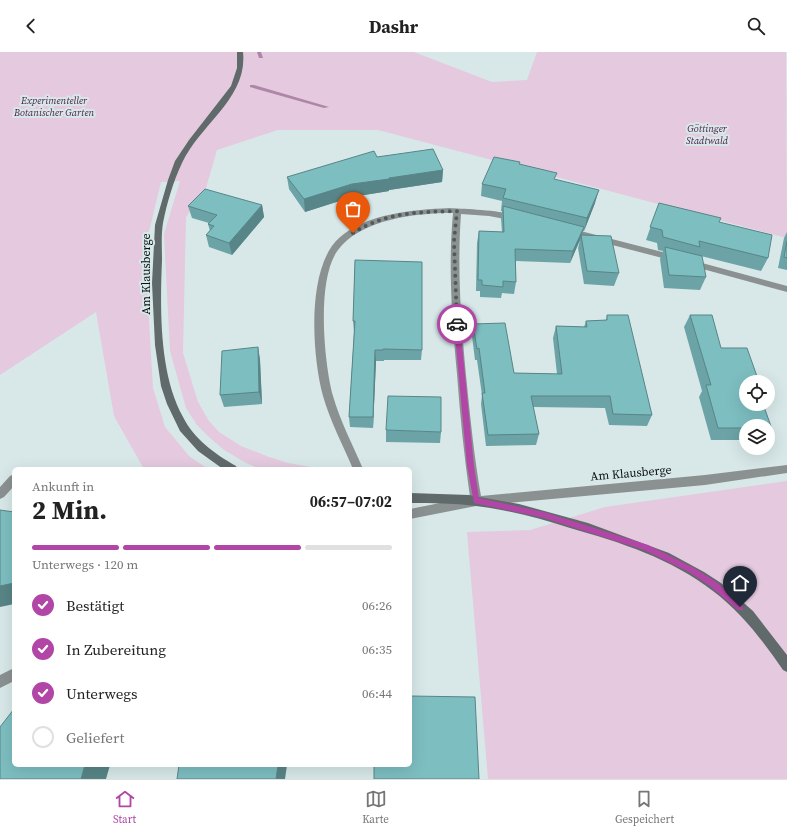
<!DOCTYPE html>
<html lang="de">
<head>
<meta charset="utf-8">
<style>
  body { margin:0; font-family:"Source Serif 4",serif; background:#f2f2f2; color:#222; height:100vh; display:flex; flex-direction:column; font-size:15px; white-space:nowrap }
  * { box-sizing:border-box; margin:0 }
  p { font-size:13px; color:#767676 }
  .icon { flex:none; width:22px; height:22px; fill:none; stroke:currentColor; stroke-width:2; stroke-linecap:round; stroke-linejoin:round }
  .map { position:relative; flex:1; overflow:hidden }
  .sheet { position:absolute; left:12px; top:415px; width:400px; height:300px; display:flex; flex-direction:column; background:#fff; border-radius:6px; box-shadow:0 4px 16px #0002 }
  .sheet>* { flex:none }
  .fabs { position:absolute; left:739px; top:323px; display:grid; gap:8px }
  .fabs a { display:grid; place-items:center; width:36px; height:36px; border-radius:50%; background:#fff; box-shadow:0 4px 16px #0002; font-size:20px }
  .pin { position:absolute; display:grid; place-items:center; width:34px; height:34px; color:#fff; margin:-41px -17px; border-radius:50% 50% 50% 0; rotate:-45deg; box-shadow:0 0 4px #0007 }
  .pin .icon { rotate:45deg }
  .courier { position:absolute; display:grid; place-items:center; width:40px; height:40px; margin:-20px; border:3px solid #b246a6; border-radius:50%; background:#fff; color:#222; box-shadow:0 1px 5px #0007 }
  .overview em { font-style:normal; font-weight:700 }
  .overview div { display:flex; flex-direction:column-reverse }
  .overview { display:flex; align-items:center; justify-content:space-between; height:68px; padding:0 20px }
  h1 { font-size:26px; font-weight:700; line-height:30px }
  .bar { display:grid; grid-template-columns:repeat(4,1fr); gap:6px 4px; align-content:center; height:48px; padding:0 20px }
  .bar i { height:5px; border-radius:3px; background:#e0e0e0 }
  .bar .active { background:#b246a6 }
  .bar p { grid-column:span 4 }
  ol { padding:0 20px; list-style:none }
  li { display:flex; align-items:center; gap:12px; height:44px }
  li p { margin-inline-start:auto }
  li .icon { padding:4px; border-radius:50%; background:#b246a6; color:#fff; stroke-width:4 }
  li:last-child { color:#767676 }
  li i { width:22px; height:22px; border:2px solid #e0e0e0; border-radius:50% }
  header { display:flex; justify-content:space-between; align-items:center; height:52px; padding:0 20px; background:#fff; font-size:18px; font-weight:700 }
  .tab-bar { display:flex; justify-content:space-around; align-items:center; height:56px; border-top:1px solid #e0e0e0; background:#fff; font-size:11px; color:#767676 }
  .tab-bar a { display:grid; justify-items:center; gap:2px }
  .tab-bar .active { color:#b246a6 }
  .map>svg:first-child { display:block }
  .green { fill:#e4c9df }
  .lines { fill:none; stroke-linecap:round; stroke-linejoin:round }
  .stream { fill:#ae86a7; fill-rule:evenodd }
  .lane { fill:#8b9191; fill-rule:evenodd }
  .street { fill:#8b9191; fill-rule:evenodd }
  .secondary { fill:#606a6a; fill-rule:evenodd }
  .wall { fill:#6ca3a6 }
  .shaded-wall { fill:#588587 }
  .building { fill:#7dbec1; stroke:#588587 }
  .route { fill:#b246a6 }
  .done { stroke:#515a5a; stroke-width:4; stroke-dasharray:0 7.2 }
  .labels { text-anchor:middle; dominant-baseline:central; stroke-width:4; stroke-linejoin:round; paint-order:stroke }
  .far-park-label { font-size:10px; font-style:italic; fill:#4c1b47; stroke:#d8e8e8 }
  .street-label { font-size:12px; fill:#080d0d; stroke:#d8e8e8 }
</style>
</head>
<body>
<header><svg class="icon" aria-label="back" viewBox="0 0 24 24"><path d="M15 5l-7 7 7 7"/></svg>Dashr<svg class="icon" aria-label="search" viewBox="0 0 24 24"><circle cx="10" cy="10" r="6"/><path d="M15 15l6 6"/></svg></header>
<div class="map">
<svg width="787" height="727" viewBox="0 0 787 727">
  <rect width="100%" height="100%" fill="#d8e8e8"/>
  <g class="green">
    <path d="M0 0H414L492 30 527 28 537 0H786L787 186 378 78H278L217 98 206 136 186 165 183 301 198 350 209 369 219 380 241 394 269 405 288 411 322 417H260L246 411 224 398 209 385 197 373 186 356 170 299 164 182 180 129 161 130 149 180 146 217 153 336 165 375 189 404 208 417H144L114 364 96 260 0 323Z"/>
    <path d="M787 429V727H488L467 480 530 478 605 455Z"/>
  </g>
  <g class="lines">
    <g class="stream">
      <path d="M257 0H261L263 6H259Z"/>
      <path d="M250 33H254L329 55 324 56 250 35Z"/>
    </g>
    <path class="lane" d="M14 422V434L4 445 0 447V435L10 424Z"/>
    <g class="street">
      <path d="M449 156C463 157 510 158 519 166L515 169 489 164 461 162C457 216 461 269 466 323 470 363 474 404 481 444L705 423 787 413V421L705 433 476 454 410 467V457L470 445C464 404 460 363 457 322 452 268 448 215 453 161 416 161 361 167 338 198 316 227 324 311 333 344 340 369 353 393 363 417H353C343 393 330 369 323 344 312 304 306 216 339 186 368 161 412 158 449 156Z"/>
      <path d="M569 176 674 203 678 206 674 209 566 181 565 179Z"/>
      <path d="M691 208 787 234V240L688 213 687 211Z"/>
      <path d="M14 616V629L0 636V623Z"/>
    </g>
    <g class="secondary">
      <path d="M237 0H243C248 46 200 72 182 111 173 130 167 151 163 171 161 184 162 196 162 208 160 256 159 322 183 365 194 387 215 402 236 414L237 417H223L198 399 180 379 167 352 161 334 155 293 152 231 155 173 168 128 175 109 189 88 231 34 237 16Z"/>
      <path d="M410 441 469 443 519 452 588 471 669 501 704 520 721 531 753 559 787 603V620L783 618C763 589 742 561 713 539 672 507 620 490 570 476 540 466 508 458 476 454 454 451 432 451 410 451Z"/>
    </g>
  </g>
  <g class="wall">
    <path d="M377 105 443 118 442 130 389 138V139L352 145 305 160 289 137 287 125Z"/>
    <path d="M520 112 556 128 595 151 584 179H583L581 183 619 221 614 234 584 232 578 196 580 188 570 211 516 209V230L514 242 502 241 501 246 480 245V239H476L477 191 479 179 502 180 501 166 502 159H501L502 149 481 144 482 132Z"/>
    <path d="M659 151 719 170 768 206 761 219 697 203 706 225 700 238 664 236 660 207 663 199 658 198 657 191 646 188Z"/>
    <path d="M262 153 264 165 232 203 209 195 206 183 210 179 208 172 209 171 192 166 188 154Z"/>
    <path d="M787 180V218L778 216 784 186Z"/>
    <path d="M355 208 422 298 421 308H384V309H376L373 376 350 375 349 365 354 280 353 269Z"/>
    <path d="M607 263 652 363 647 374 609 373 605 356 533 355 539 382 536 393 486 394 481 352 482 343 477 308H475L472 284 473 272 514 321 557 322 553 286 556 274 584 275 586 269 606 268Z"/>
    <path d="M690 263 746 330 772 377 768 382V374H746V388H711L699 345 702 339 684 275Z"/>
    <path d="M258 295 260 308 262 352 224 355 220 343Z"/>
    <path d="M386 378 441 380 440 391 386 390Z"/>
  </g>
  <g class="shaded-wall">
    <path d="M443 118 442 130 389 138V139L352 145 305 160 304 147 352 132 389 126Z"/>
    <path d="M599 138 595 151 584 179 587 166Z"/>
    <path d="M262 153 264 165 232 203 229 191Z"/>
    <path d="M584 175 580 188 570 211 573 199Z"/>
    <path d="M258 295 260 308 262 352 259 340Z"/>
    <path d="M375 298 376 309 373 376V365Z"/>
    <path d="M14 531V552L0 555V534Z"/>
    <path d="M85 713H110L106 727H81Z"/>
    <path d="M278 713H287L285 727H276Z"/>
  </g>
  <g class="building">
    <path d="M433 97 443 118 389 126V127L352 132 304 147 287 125 374 99 377 105Z"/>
    <path d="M494 105 520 110 519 112 557 121 554 127 599 138 587 166 503 146 506 137 482 132Z"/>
    <path d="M205 137 262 153 229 191 206 183 214 174 208 172 217 163 188 154Z"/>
    <path d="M659 151 721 166 719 170 772 183 768 206 699 189 700 195 663 185 662 178 650 175Z"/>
    <path d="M503 154 584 175 573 199 515 197 516 230 503 229V235L482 233V228H478L479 179 504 180Z"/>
    <path d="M581 183 611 184 619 221 587 219Z"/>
    <path d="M787 189V206L784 205Z"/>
    <path d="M665 195 702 204 706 225 669 223Z"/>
    <path d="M355 208 422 210V298L383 297V298H375L373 365H349L355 269H353Z"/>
    <path d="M607 263H628L652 363 613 362 610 344H531L539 382 488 383 482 341H485L479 296 477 297 473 272 505 271 514 321 562 322 556 274 587 275 586 269 607 268Z"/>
    <path d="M690 263H712L721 296H747L759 330H746V352H763L772 377H768V374H746V376H718L706 333H711Z"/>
    <path d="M258 295 259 340 220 343 222 299Z"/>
    <path d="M388 344 441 345V380L386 378Z"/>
    <path d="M0 458 14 460V531L0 534Z"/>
    <path d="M410 644 475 645 479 727H374V713H410Z"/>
    <path d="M14 657V713H85L81 727H0V675Z"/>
    <path d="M179 713H278L276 727H177Z"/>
  </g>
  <path class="route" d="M457 270 460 272 474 414 479 446 544 460 648 493 694 516 715 529 743 553V558H738L710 534 689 520 644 498 544 466 474 451 467 414 454 272Z"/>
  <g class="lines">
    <path class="done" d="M353 181C387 160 418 160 457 159L454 189 457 272"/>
  </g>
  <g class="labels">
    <g class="far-park-label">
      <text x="54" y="48">Experimenteller<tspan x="54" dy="12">Botanischer Garten</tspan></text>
      <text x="707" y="76">Göttinger<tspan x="707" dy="12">Stadtwald</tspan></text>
    </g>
    <g class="street-label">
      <text transform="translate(146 222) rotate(-90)">Am Klausberge</text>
      <text transform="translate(631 421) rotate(-5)">Am Klausberge</text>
    </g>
  </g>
</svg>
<div class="fabs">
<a><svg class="icon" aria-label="locate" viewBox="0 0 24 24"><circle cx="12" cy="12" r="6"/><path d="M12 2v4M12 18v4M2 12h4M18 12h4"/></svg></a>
<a><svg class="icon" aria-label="layers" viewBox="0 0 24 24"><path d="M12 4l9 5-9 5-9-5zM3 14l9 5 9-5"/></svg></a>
</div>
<div class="pin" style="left:353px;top:181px;background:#ea580c"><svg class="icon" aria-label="bag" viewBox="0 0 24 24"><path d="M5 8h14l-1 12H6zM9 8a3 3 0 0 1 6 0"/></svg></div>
<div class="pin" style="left:740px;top:555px;background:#1f2937"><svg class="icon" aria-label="home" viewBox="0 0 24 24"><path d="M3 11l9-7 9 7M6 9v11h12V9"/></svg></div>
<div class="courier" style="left:457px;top:272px"><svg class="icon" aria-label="car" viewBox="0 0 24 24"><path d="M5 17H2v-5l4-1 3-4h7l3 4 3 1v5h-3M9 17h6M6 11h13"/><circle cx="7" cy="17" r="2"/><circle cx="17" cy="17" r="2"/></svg></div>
<section class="sheet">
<div class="overview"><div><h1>2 Min.</h1><p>Ankunft in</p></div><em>06:57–07:02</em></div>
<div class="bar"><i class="active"></i><i class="active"></i><i class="active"></i><i></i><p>Unterwegs · 120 m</p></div>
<ol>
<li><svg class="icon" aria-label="check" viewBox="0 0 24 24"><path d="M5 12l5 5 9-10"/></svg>Bestätigt<p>06:26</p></li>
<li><svg class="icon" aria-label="check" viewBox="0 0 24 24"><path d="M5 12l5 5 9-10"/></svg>In Zubereitung<p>06:35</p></li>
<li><svg class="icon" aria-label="check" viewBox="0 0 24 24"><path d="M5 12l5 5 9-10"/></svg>Unterwegs<p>06:44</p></li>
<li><i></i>Geliefert</li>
</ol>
</section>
</div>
<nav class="tab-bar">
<a class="active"><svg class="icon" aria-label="home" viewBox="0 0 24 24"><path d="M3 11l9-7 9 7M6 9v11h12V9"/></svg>Start</a>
<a><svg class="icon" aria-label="map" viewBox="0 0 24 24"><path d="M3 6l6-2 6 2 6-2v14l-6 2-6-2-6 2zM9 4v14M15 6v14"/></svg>Karte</a>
<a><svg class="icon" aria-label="saved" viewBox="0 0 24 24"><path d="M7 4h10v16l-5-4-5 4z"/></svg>Gespeichert</a>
</nav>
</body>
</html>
